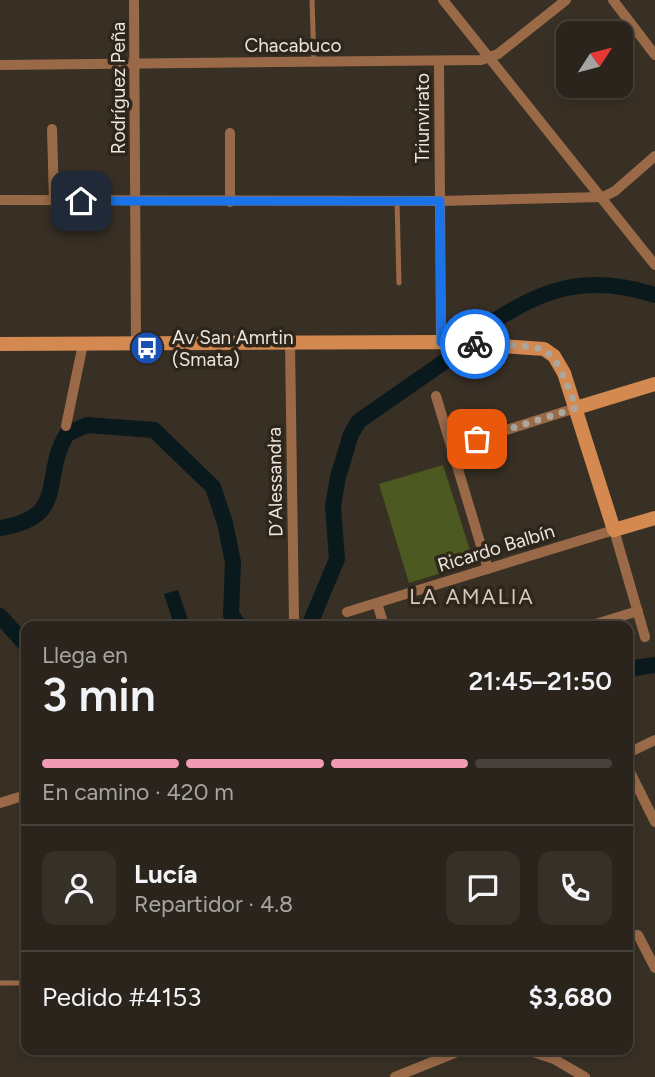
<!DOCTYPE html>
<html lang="es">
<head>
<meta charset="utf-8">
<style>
  body { margin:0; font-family:Figtree,sans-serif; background:#373029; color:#f1f3f6; height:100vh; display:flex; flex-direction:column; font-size:26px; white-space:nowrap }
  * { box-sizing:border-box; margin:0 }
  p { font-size:23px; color:#a6a4a3 }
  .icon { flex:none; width:38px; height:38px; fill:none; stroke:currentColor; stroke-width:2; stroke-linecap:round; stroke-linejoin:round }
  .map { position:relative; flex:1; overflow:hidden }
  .drawer { position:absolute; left:21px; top:621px; width:612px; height:434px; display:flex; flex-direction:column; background:#2b241c; border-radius:14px; box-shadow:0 4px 10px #0003,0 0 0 2px #47413b }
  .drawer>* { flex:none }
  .needle { width:46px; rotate:54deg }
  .fabs { position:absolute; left:556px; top:21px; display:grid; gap:14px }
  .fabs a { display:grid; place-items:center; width:77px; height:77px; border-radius:14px; background:#2b241c; box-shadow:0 4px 10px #0003,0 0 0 2px #47413b; font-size:35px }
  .pin { position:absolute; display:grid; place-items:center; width:60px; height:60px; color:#fff; margin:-30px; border-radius:14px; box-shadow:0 4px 10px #0006 }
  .courier { position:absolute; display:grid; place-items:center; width:70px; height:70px; margin:-35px; border:5px solid #1a73e8; border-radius:50%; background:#fff; color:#222; box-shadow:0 2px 9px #0007 }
  .summary em { font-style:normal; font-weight:600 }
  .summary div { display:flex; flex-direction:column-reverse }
  .summary { display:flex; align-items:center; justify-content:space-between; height:119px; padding:0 21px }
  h1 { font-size:46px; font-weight:600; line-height:52px }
  .bar { display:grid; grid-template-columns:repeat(4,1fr); gap:10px 7px; align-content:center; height:84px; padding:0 21px }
  .bar i { height:9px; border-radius:5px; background:#47413b }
  .bar .on { background:#f09ab4 }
  .bar p { grid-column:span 4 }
  .line { display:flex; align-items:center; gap:18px; padding:0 21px; border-top:2px solid #47413b }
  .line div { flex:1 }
  .round { display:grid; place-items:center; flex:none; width:74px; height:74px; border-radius:14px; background:#373029 }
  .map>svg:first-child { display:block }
  .green { fill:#4c5920 }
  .water { fill:#09191c }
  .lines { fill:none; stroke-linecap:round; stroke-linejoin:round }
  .river { stroke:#09191c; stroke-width:16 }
  .service { stroke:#9a6a48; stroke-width:5 }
  .minor { stroke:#9a6a48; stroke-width:10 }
  .secondary { stroke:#d48950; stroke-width:14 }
  .done { stroke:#ada69d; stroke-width:7; stroke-dasharray:0 12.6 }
  .route { stroke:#1a73e8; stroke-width:9 }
  .labels { text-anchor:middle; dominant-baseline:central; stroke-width:7; stroke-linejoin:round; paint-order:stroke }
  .street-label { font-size:19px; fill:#ebe5de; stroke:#2e261b }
  .poi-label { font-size:19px; fill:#ebe5de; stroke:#2e261b; text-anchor:start }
  .neighbourhood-label { font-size:21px; letter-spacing:2px; fill:#d3c8ba; stroke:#2e261b }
</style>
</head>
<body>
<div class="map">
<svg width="655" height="1077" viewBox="0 0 655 1077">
  <rect width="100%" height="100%" fill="#393025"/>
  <path class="green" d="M443 465 474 563 409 583 379 484Z"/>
  <path class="water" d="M178 590 188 620 174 625 164 594Z"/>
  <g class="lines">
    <g class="river">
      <path d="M484 328C541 288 587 273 655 295"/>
      <path d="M0 528C70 517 40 478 67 434L87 425 154 430 213 487 225 523 233 562 231 615 240 626"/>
      <path d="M0 616 26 645"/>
      <path d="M309 626 337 559 333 506 338 477 351 434 359 421 451 357"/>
      <path d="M628 669 655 665"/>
    </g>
    <g class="service">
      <path d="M312 0 314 62"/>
      <path d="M397 200 399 283"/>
      <path d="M0 983H26"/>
    </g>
    <g class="minor">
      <path d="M134 0 136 343"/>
      <path d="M443 0 655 265"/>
      <path d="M613 0 655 55"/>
      <path d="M439 62 441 342"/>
      <path d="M0 65 481 60 498 54 566 0"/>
      <path d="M52 129 54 201"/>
      <path d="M230 133V202"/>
      <path d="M0 200 440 201 603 197 615 191 655 156"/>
      <path d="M290 343 294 620"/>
      <path d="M436 396 488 569"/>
      <path d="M66 426 83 344"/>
      <path d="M452 447 576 408"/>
      <path d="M377 603 384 626"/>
      <path d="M347 612 614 530 645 637"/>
      <path d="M589 626 638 611"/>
      <path d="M628 753 655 740"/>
      <path d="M628 768 655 822"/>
      <path d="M0 803 26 795"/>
      <path d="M628 936 638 935 655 968"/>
      <path d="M527 1050 554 1059 585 1077"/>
      <path d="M395 1077 462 1050"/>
    </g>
    <g class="secondary">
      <path d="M0 344 441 342 544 349 554 356 564 373 614 530 655 518"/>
      <path d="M576 408 655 384"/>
    </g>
  </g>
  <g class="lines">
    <path class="done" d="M475 344C547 348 550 335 576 408L477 439"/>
    <path class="route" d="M81 201H440L441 342 475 344"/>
  </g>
  <defs>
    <symbol id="bus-disc" viewBox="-11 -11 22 22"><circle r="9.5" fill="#1a4fb4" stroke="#2e261b"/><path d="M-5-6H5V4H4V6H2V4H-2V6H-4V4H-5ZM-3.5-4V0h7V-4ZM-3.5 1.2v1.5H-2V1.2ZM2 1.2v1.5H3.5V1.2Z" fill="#fff"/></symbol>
  </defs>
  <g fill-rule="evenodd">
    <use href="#bus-disc" x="128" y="329" width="38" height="38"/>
  </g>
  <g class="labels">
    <g class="street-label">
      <text x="293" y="45">Chacabuco</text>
      <text transform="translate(118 88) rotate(-90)">Rodríguez Peña</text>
      <text transform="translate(422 118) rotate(-90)">Triunvirato</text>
      <text transform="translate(275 482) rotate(-91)">D´Alessandra</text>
      <text transform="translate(496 548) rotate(-17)">Ricardo Balbín</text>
    </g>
    <g class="poi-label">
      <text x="172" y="337">Av San Amrtin<tspan x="172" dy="22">(Smata)</tspan></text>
    </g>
    <g class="neighbourhood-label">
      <text x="472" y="596">LA AMALIA</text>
    </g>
  </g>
</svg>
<div class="fabs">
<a><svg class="needle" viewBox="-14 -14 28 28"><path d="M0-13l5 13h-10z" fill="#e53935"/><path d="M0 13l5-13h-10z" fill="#a6a4a3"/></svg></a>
</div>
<div class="pin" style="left:477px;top:439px;background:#ea580c"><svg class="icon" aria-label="bag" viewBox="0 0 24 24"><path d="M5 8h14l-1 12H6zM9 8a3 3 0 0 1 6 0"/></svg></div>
<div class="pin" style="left:81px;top:201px;background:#1f2937"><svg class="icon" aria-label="home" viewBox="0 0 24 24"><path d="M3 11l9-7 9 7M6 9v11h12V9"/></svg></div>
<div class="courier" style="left:475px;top:344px"><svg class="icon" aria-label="bike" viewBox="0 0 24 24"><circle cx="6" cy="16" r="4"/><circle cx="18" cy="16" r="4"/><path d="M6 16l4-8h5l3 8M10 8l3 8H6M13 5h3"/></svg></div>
<section class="drawer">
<div class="summary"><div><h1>3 min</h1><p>Llega en</p></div><em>21:45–21:50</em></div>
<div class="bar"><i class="on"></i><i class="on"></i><i class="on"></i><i></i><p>En camino · 420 m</p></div>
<div class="line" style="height:126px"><a class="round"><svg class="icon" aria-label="person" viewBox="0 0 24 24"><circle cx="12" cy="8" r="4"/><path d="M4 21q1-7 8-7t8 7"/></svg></a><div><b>Lucía</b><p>Repartidor · 4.8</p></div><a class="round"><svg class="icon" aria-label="chat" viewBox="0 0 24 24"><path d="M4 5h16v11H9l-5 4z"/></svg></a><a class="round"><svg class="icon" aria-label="phone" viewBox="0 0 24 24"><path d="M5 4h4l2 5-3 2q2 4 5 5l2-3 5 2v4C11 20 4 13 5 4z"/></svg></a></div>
<div class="line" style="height:91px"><div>Pedido #4153</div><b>$3,680</b></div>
</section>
</div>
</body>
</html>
